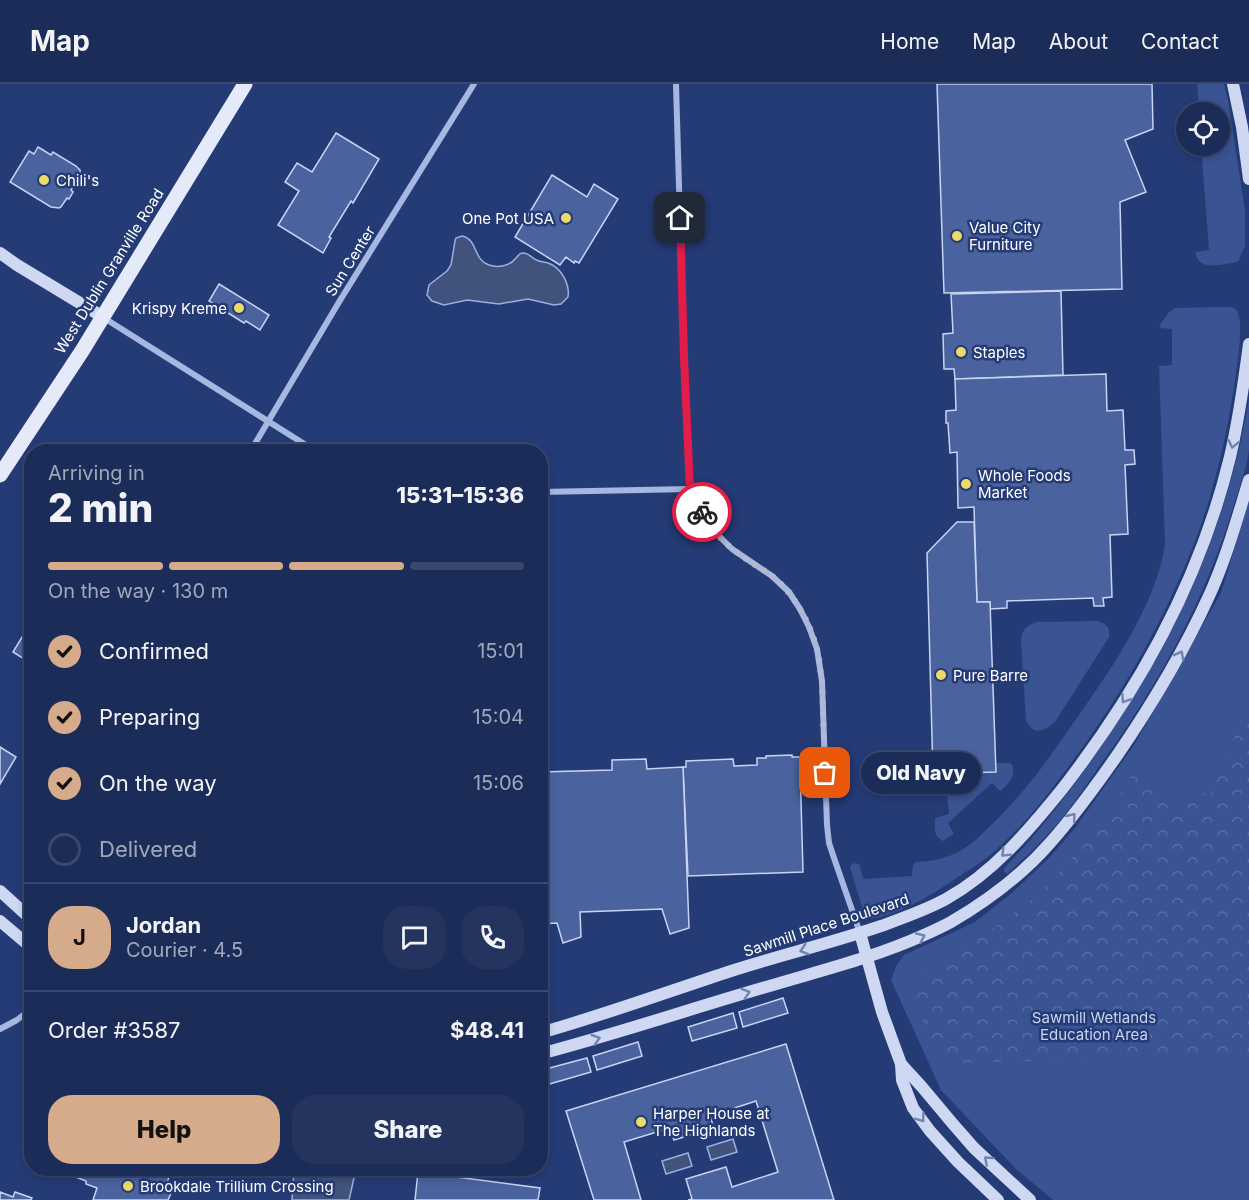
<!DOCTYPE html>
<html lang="en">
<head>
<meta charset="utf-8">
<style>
  body { margin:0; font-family:Inter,sans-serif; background:#25345e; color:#f1f3f6; height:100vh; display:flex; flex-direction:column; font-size:22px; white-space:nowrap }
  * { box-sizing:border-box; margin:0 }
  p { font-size:20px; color:#a0a7ba }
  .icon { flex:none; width:33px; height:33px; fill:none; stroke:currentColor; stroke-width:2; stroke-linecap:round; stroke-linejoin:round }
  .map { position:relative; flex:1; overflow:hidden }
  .sheet { position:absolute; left:24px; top:360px; width:524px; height:732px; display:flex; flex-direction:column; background:#1c2c58; border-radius:24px; box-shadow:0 3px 9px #0003,0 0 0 2px #3a486e }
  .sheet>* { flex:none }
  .fabs { position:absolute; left:1176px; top:18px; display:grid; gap:12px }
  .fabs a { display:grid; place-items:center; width:54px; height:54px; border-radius:50%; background:#1c2c58; box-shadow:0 3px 9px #0003,0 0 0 2px #3a486e; font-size:30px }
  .pin { position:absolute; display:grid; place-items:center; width:51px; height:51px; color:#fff; margin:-26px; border-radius:12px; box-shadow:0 3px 9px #0006 }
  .courier { position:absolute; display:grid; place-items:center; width:60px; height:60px; margin:-30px; border:4px solid #e11d48; border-radius:50%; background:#fff; color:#222; box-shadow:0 2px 8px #0007 }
  .bubble { position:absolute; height:42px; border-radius:21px; background:#1c2c58; box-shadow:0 3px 9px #0003,0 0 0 2px #3a486e; font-size:20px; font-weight:800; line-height:42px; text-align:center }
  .summary em { font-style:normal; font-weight:800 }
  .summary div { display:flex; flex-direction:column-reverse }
  .summary { display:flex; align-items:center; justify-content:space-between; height:102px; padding:0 24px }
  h1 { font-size:39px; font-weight:800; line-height:45px }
  .bar { display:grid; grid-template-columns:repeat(4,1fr); gap:9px 6px; align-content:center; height:72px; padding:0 24px }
  .bar i { height:8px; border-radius:4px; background:#3a486e }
  .bar .on { background:#d6ab8b }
  .bar p { grid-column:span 4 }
  .line { display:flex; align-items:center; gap:15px; padding:0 24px; border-top:2px solid #3a486e }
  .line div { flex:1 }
  .round { display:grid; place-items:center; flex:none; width:63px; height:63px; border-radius:24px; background:#25345e }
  ol { padding:0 24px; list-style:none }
  li { display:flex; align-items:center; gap:18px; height:66px }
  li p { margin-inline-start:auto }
  li .icon { padding:6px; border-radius:50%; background:#d6ab8b; color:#111; stroke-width:4 }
  li:last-child { color:#a0a7ba }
  li i { width:33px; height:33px; border:3px solid #3a486e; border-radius:50% }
  .primary-button { display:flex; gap:12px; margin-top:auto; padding:12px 24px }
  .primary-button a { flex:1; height:69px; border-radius:24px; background:#d6ab8b; color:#111; font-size:24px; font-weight:800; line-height:69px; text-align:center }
  .primary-button a+a { background:#25345e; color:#f1f3f6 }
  header { display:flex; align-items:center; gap:36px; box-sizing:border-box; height:84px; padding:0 30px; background:#1c2c58; border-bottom:2px solid #3a486e }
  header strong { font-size:28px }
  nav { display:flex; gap:33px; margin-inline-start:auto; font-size:21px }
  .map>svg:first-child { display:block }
  .green { fill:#395393 }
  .forest { fill:url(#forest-crowns) }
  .water { fill:#41527c; stroke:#9ab0e3; stroke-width:1.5 }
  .building { fill:#4a629d; stroke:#c8d4f2; stroke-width:1.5 }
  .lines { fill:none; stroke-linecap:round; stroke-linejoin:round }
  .street { stroke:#a6b7e2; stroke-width:6 }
  .secondary { stroke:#ced8f3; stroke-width:12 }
  .primary { stroke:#e5eafb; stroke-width:15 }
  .oneway { stroke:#7182ae }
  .done { stroke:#b3bacf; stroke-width:6; stroke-dasharray:0 10.8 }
  .route { stroke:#e11d48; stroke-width:8 }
  .poi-dot { fill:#ebdb6b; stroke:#253b76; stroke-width:2 }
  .labels { text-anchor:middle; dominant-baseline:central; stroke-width:5; stroke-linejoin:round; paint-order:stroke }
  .poi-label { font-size:15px; fill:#fff; stroke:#253b76; text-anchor:start }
  .street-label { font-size:15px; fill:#fff; stroke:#253b76 }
  .park-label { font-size:15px; fill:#c8d4f2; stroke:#253b76 }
</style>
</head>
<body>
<header>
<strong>Map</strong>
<nav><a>Home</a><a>Map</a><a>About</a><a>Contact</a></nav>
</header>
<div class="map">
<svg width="1249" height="1116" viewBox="0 0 1249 1116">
  <defs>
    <pattern id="forest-crowns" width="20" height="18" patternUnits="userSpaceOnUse" patternTransform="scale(1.5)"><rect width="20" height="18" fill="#395393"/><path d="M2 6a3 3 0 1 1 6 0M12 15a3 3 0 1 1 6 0" fill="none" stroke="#576da3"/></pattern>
  </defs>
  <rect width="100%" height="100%" fill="#253b76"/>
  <g class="green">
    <path d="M1197 0H1224L1228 16 1245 127V162L1238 177 1234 179C1219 180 1199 188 1195 168L1209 166 1201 62H1220V28H1199Z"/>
    <path d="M1225 223C1227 223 1233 223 1234 224 1246 231 1237 278 1236 290 1228 345 1217 397 1198 449 1167 532 1124 608 1071 679 1049 709 1028 737 1000 762 985 777 967 787 949 799 925 815 899 830 871 835L864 830 850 783 852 780 856 779 860 781 863 795 912 792 913 781 916 778C936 777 952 773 968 762 975 757 982 750 988 744 1019 715 1043 683 1067 648 1103 597 1157 523 1165 459L1159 282 1172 281V245L1161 244 1159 242 1169 228 1175 224Z"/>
    <path d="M1249 315C1249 332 1249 349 1249 365 1247 386 1238 407 1232 427 1204 518 1157 603 1101 680 1089 697 1077 715 1064 732 1047 753 1027 772 1007 790L1003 786C1017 770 1032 755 1045 738 1146 612 1222 476 1249 315Z"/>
    <path d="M1249 416V1116H1053L1016 1085 941 1006 891 896 896 882 904 871 975 838 1013 808 1048 775 1075 744 1134 661 1221 509Z"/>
    <path d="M1097 537C1107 540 1110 543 1109 553L1055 638C1045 647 1033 653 1026 636L1021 557C1022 545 1026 542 1037 538Z"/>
    <path d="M995 679H1009L1012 680C1016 692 1009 700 1000 707L992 699 948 739 954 750 943 757C933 752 935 744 935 734L949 730 945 689Z"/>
  </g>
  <path class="forest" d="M1249 620V971L960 979 948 975 936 965 928 951 917 919 915 907 920 893 935 880 987 849 1037 812 1062 785 1084 760 1111 725 1133 690 1176 714 1211 708Z"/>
  <g class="water">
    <path d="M462 152C478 155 473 176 489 181 497 184 510 182 515 175 518 173 518 170 522 169 529 168 533 176 539 177 542 178 545 178 548 179 561 183 570 200 568 213L561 220 554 221 528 215 499 220 467 216 444 221 432 217 427 211 429 201 447 187 451 181 455 157 456 154Z"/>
    <path d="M733 1055 737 1068 711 1076 707 1063Z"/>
    <path d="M688 1069 692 1082 666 1090 662 1077Z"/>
    <path d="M294 1085H356L349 1116H292Z"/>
  </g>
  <g class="building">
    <path d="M937 0H1152L1153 45 1125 56 1146 108 1120 118 1122 205 944 209Z"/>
    <path d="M336 49 379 75 353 119 351 117 329 153 331 154 323 169 278 141 299 107 285 98 297 79 312 88Z"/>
    <path d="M38 63 51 71 53 68 76 82 80 86V91L71 106 73 108 69 115 67 114 61 123 59 124 51 123 10 98 29 67 34 70Z"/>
    <path d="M552 91 587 113 594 100 618 115 579 179 575 177 574 179 566 173 560 181 515 153Z"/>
    <path d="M219 200 269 231 260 246 246 237 244 239 209 217Z"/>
    <path d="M1061 207 1063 291 955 295 954 285H944L943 250 953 249 951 210Z"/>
    <path d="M1106 290 1107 327 1123 326 1125 366H1134L1135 380 1125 381 1128 450 1110 451 1112 513 1103 514 1104 522H1094L1093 514 1007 517V524L990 525V518H977L974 423 958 424 957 368 950 369 948 339H946V327L956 326 955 295Z"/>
    <path d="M957 438H974L977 518H990L996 688 933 690 927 469Z"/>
    <path d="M30 540 32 541V585L27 582 29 578 13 568Z"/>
    <path d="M0 663 16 673 0 700Z"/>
    <path d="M792 671V673H802V679L800 680 803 788 688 792 683 683H686V677L733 675 734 682 757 681V674H766V672Z"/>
    <path d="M646 675 647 685 683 683 689 844 670 850 662 825 580 828 581 853 563 859 557 839 540 840V688L612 686V676Z"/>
    <path d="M783 914 788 929 743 943 739 928Z"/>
    <path d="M733 929 737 944 692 957 688 943Z"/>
    <path d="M638 958 642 972 597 986 593 972Z"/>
    <path d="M786 960 834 1116H688L692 1115 686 1095 726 1083 732 1103 778 1088 756 1017 710 1032 714 1044 674 1056 670 1044 624 1058 641 1116H594L566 1027Z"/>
    <path d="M587 974 591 988 546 1001 542 986Z"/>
    <path d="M62 1084H176L174 1089 171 1088 165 1104 172 1107 168 1116H93L97 1104 86 1100V1097L61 1087Z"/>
    <path d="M418 1088 540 1104 538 1116H415Z"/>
    <path d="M0 1108 13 1113 15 1108 32 1114 31 1116H0Z"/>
  </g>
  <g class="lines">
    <g class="street">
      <path d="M676 0 684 274 690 405 702 428 714 447 732 465 772 492 789 508 800 525 809 543 817 565 822 597 827 741 829 759 834 774 860 849"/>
      <path d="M104 234 317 368"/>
      <path d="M250 368 339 218 474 0"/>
      <path d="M540 408 690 405"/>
      <path d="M0 945 17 936 32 924"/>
    </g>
    <g class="secondary">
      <path d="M1233 0 1242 43 1249 95"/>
      <path d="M0 169 17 181 103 233"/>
      <path d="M0 807 32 836"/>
      <path d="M0 837 32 864"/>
      <path d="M860 849 882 928 901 980 902 996 913 1024 930 1047 958 1078 998 1116"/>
      <path d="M540 949C604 931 667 908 731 887 781 871 831 859 881 842 903 834 926 826 946 815 993 789 1030 745 1063 704 1139 606 1201 493 1230 373 1239 335 1244 298 1249 260"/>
      <path d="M540 970C616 950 690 925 766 903 819 887 873 874 924 851 933 847 942 843 951 838 987 817 1022 791 1050 759 1074 732 1095 703 1116 673 1151 622 1183 569 1209 512 1226 475 1237 435 1249 396"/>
      <path d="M901 980 922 1003 953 1040 974 1064 1030 1116"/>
    </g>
    <path class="primary" d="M0 391 82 267 245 0"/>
  </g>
  <defs><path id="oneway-chevron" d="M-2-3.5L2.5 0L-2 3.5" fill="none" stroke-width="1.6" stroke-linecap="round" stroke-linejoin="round" transform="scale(1.5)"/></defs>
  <g class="oneway">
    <use href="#oneway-chevron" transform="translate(1233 360) rotate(102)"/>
    <use href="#oneway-chevron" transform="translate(1180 571) rotate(-62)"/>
    <use href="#oneway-chevron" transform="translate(1125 615) rotate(123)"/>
    <use href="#oneway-chevron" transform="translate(1072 733) rotate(-51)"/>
    <use href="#oneway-chevron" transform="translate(1005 769) rotate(135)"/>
    <use href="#oneway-chevron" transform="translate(921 853) rotate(-25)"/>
    <use href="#oneway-chevron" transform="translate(804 866) rotate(163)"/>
    <use href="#oneway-chevron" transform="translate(746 909) rotate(-17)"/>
    <use href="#oneway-chevron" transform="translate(596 955) rotate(-17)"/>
    <use href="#oneway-chevron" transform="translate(921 1034) rotate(54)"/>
    <use href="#oneway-chevron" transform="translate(988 1076) rotate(-138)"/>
  </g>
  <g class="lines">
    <path class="done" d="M702 428C711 442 720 456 734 466 746 476 760 483 772 492 794 510 810 538 817 565 820 576 820 587 822 597L825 689"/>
    <path class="route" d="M680 134 684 274 690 405 702 428"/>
  </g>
  <g class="poi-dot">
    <circle cx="44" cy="96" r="6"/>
    <circle cx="566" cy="134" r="6"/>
    <circle cx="957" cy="152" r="6"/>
    <circle cx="239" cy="224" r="6"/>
    <circle cx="961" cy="268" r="6"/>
    <circle cx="966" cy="400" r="6"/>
    <circle cx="941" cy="591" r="6"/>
    <circle cx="641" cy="1038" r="6"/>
    <circle cx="128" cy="1102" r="6"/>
  </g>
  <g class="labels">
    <g class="poi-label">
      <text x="56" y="96">Chili's</text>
      <text x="554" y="134" text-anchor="end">One Pot USA</text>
      <text x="969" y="143">Value City<tspan x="969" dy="17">Furniture</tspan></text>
      <text x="227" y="224" text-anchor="end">Krispy Kreme</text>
      <text x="973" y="268">Staples</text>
      <text x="978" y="391">Whole Foods<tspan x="978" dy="17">Market</tspan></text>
      <text x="953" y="591">Pure Barre</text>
      <text x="653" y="1029">Harper House at<tspan x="653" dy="17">The Highlands</tspan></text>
      <text x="140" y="1102">Brookdale Trillium Crossing</text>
    </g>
    <g class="street-label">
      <text transform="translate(350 177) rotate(-58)">Sun Center</text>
      <text transform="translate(109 187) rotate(-58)">West Dublin Granville Road</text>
      <text transform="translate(826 841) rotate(-18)">Sawmill Place Boulevard</text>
    </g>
    <g class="park-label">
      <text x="1094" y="933">Sawmill Wetlands<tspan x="1094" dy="17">Education Area</tspan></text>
    </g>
  </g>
</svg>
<div class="fabs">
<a><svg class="icon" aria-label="locate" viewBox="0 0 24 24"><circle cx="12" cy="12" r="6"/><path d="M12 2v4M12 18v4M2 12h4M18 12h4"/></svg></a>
</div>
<div class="pin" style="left:825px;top:689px;background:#ea580c"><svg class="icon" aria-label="bag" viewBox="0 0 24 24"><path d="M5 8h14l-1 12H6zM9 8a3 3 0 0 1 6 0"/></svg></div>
<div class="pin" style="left:680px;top:134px;background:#1f2937"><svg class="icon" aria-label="home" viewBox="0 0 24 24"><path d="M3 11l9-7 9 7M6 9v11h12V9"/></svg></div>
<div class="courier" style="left:702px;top:428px"><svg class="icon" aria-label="bike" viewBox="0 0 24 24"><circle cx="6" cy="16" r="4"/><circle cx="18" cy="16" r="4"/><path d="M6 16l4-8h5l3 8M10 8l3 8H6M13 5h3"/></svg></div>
<div class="bubble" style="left:861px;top:668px;width:120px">Old Navy</div>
<section class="sheet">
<div class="summary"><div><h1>2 min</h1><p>Arriving in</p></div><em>15:31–15:36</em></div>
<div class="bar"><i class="on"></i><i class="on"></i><i class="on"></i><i></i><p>On the way · 130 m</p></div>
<ol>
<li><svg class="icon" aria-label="check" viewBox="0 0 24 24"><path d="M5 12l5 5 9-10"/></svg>Confirmed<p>15:01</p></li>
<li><svg class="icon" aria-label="check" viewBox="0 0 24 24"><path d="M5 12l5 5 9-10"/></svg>Preparing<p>15:04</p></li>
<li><svg class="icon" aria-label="check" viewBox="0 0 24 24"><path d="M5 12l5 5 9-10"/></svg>On the way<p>15:06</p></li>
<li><i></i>Delivered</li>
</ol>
<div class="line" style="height:108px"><b class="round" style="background:#d6ab8b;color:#111">J</b><div><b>Jordan</b><p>Courier · 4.5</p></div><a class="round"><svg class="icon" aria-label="chat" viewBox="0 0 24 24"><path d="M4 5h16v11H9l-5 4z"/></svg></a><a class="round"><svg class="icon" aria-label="phone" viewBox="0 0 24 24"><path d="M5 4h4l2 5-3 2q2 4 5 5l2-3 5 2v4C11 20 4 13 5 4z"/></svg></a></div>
<div class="line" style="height:78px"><div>Order #3587</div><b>$48.41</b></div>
<div class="primary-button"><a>Help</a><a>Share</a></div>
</section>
</div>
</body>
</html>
